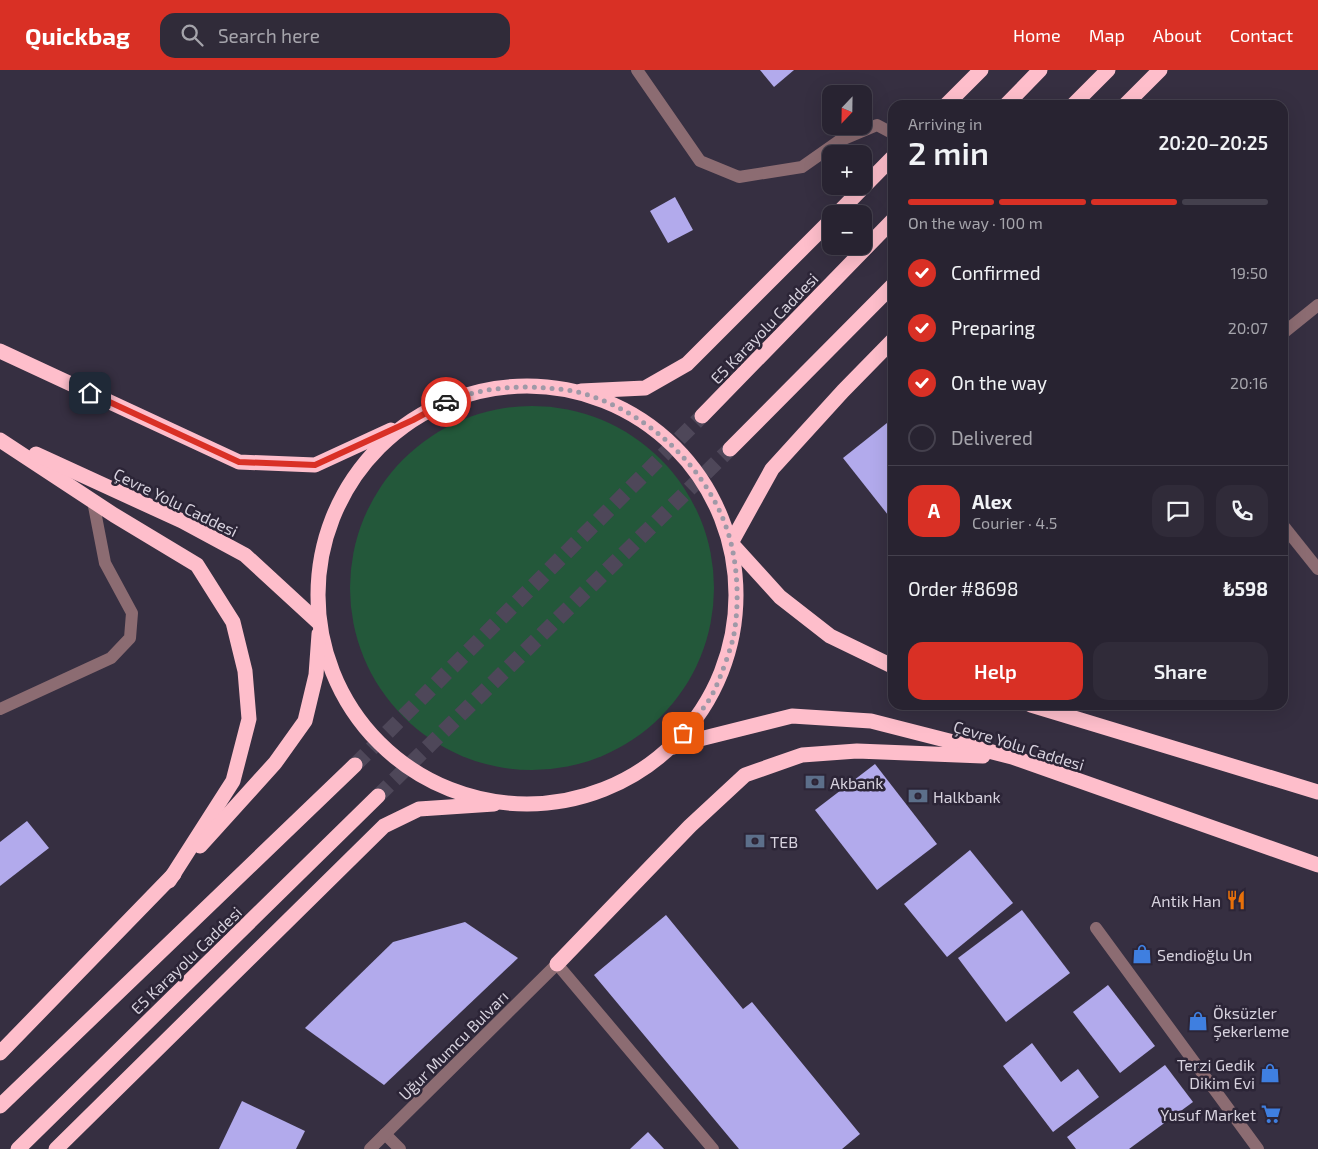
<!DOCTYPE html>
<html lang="en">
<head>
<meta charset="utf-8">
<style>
  body { margin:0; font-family:"Exo 2",sans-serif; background:#302b39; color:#f1f3f6; height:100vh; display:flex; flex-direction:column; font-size:19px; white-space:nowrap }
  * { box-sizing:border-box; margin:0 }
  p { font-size:16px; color:#a5a4ab }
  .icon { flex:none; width:28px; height:28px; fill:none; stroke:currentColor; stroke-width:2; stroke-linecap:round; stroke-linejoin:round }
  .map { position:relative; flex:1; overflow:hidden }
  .panel { position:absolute; left:888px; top:30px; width:400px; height:610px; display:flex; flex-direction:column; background:#282331; border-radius:15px; box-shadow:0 5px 20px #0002,0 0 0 1px #44404d }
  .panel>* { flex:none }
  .needle { width:32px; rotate:202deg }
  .buttons { position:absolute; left:822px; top:15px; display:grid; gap:10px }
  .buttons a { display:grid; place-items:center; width:50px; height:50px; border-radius:10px; background:#282331; box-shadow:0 5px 20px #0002,0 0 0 1px #44404d; font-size:25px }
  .pin { position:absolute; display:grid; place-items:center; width:42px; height:42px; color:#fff; margin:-21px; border-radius:10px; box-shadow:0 2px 8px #0006 }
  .courier { position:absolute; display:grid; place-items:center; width:50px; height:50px; margin:-25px; border:4px solid #d93025; border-radius:50%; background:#fff; color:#222; box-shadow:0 1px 6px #0007 }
  .head em { font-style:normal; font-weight:600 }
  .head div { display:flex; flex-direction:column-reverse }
  .head { display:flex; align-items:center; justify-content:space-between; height:85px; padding:0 20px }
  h1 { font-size:32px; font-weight:600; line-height:38px }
  .bar { display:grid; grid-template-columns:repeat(4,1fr); gap:8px 5px; align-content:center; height:60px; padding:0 20px }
  .bar i { height:6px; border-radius:4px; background:#44404d }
  .bar .current { background:#d93025 }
  .bar p { grid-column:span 4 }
  .line { display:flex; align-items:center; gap:12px; padding:0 20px; border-top:1px solid #44404d }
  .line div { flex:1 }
  .round { display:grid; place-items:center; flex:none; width:52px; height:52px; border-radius:15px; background:#302b39 }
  ol { padding:0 20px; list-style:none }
  li { display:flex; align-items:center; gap:15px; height:55px }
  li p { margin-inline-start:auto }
  li .icon { padding:5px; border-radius:50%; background:#d93025; color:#fff; stroke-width:4 }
  li:last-child { color:#a5a4ab }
  li i { width:28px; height:28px; border:2px solid #44404d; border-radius:50% }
  .action { display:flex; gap:10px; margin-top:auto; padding:10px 20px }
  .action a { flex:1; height:58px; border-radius:15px; background:#d93025; color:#fff; font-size:20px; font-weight:600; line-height:58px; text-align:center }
  .action a+a { background:#302b39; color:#f1f3f6 }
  header { display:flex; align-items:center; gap:30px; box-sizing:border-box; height:70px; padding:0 25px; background:#d93025; color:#fff }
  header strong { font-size:24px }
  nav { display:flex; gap:28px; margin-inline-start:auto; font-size:18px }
  .search { width:350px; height:45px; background:#302b39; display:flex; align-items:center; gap:12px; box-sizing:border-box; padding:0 18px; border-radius:15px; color:#a5a4ab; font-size:19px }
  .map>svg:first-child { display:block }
  .green { fill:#23583a }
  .building { fill:#b2aaec }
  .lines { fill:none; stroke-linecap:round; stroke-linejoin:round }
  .highway-tunnel { stroke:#4e4759; stroke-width:15; stroke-dasharray:15 8; stroke-linecap:butt }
  .minor { stroke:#8c6c72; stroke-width:12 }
  .highway { stroke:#febecb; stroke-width:15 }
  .done { stroke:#9f99a7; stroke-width:5; stroke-dasharray:0 9 }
  .route { stroke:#d93025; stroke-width:6 }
  .labels { text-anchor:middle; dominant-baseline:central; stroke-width:5; stroke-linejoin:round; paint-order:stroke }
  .street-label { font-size:16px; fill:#d7d2de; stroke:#2c2537 }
  .poi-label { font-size:16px; fill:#d7d2de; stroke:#2c2537; text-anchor:start }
</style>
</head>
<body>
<header>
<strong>Quickbag</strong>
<div class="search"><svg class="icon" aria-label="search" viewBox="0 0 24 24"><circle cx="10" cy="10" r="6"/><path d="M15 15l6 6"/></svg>Search here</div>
<nav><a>Home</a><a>Map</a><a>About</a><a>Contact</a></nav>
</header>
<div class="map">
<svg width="1318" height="1079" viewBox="0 0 1318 1079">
  <rect width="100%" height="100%" fill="#362f41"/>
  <circle class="green" cx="532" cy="518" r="182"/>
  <g class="building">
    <path d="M760 0H794L774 17Z"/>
    <path d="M675 127 693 160 668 173 650 141Z"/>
    <path d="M892 349V450L843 388Z"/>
    <path d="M875 694 937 774 877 820 815 740Z"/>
    <path d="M27 751 49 778 0 816V772Z"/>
    <path d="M970 780 1013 833 947 887 904 834Z"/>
    <path d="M1022 840 1070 903 1006 952 958 888Z"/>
    <path d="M666 845 743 939 752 932 860 1064 842 1079H739L594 905Z"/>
    <path d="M465 852 518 888 384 1015 305 958 393 872Z"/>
    <path d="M1108 915 1155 976 1120 1003 1073 942Z"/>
    <path d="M1032 973 1061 1012 1078 999 1099 1027 1053 1062 1003 996Z"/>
    <path d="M1165 995 1193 1032 1129 1079H1076L1067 1067Z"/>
    <path d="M242 1031 305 1061 296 1079H219Z"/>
    <path d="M648 1062 664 1079H630Z"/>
  </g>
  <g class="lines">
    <g class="highway-tunnel">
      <path d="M355 695 702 346"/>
      <path d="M378 726 730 379"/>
    </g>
    <g class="minor">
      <path d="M637 0 700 91 739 107 802 97 839 71 877 55 892 63"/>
      <path d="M1282 264 1318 235"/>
      <path d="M1282 454 1318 499"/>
      <path d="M0 639 111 588 130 568 132 543 105 493 93 431"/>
      <path d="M1096 858 1258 1079"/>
      <path d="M385 1064 400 1079"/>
      <path d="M370 1079 557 894 713 1079"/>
    </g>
    <g class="highway">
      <path d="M946 35 981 0"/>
      <path d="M1006 35 1040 0"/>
      <path d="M1073 35 1108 0"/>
      <path d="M1125 35 1160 0"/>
      <path d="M837 144 892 88"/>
      <path d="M0 281 239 392 315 395 391 360"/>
      <circle cx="527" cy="525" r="209"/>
      <path d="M581 321 645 318 687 294 831 150"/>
      <path d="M702 346 892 151"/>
      <path d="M0 370 114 445 197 495 233 552 245 601 249 649 233 711 169 811"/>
      <path d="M730 379 892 216"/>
      <path d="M36 384 182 451 245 485 319 553"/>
      <path d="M731 473 772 399 843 321 892 271"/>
      <path d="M731 473 780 527 830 566 892 596"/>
      <path d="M1031 635 1318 722"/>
      <path d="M673 677 700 669 792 646 871 651 1012 687 1318 795"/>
      <path d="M200 776 275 693 305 651 316 605 319 564"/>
      <path d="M557 894 690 756 745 705 802 685 857 681 983 686"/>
      <path d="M0 983 174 804"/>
      <path d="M0 1036 355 695"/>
      <path d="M18 1079 378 726"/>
      <path d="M56 1079 384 756 419 739 494 734"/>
    </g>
  </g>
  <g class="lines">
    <path class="done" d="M446 332C475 319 515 315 546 318 555 319 564 319 573 321 645 337 713 401 731 473 738 502 739 535 734 564 732 576 720 609 714 621 707 636 693 650 683 663"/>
    <path class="route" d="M90 323 239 392 315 395 413 350 446 332"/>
  </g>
  <defs>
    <symbol id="bank-bare" viewBox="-9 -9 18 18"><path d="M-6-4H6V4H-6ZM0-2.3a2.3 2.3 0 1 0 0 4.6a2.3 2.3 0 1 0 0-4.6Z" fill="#5c6f8a" stroke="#2c2537" stroke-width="2.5" paint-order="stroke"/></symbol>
    <symbol id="restaurant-bare" viewBox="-9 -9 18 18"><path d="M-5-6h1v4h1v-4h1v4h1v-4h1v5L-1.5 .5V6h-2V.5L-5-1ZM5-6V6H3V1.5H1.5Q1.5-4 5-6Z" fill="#e8710a" stroke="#2c2537" stroke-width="2.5" paint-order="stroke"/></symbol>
    <symbol id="shop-bare" viewBox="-9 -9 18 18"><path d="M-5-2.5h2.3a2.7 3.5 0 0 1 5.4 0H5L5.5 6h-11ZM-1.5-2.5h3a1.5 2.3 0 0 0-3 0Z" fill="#3f7fe0" stroke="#2c2537" stroke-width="2.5" paint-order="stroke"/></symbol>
    <symbol id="supermarket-bare" viewBox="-9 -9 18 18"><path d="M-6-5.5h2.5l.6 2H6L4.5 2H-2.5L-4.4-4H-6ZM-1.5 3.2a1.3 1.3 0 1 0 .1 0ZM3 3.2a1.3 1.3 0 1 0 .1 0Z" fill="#3f7fe0" stroke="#2c2537" stroke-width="2.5" paint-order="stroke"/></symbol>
  </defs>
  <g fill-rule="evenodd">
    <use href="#bank-bare" x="801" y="698" width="28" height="28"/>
    <use href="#bank-bare" x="904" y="712" width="28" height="28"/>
    <use href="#bank-bare" x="741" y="757" width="28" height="28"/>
    <use href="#restaurant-bare" x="1222" y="816" width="28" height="28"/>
    <use href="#shop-bare" x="1128" y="870" width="28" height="28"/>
    <use href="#shop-bare" x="1184" y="937" width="28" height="28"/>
    <use href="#shop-bare" x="1256" y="989" width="28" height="28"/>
    <use href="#supermarket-bare" x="1257" y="1030" width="28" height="28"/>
  </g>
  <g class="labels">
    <g class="street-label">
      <text transform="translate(764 258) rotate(-46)">E5 Karayolu Caddesi</text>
      <text transform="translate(176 432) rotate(26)">Çevre Yolu Caddesi</text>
      <text transform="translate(1019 675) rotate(17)">Çevre Yolu Caddesi</text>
      <text transform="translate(186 890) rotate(-44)">E5 Karayolu Caddesi</text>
      <text transform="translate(453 975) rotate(-45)">Uğur Mumcu Bulvarı</text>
    </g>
    <g class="poi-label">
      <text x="830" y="712">Akbank</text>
      <text x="933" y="726">Halkbank</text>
      <text x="770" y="771">TEB</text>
      <text x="1221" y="830" text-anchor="end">Antik Han</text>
      <text x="1157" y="884">Sendioğlu Un</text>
      <text x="1213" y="942">Öksüzler<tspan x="1213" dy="18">Şekerleme</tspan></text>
      <text x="1255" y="994" text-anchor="end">Terzi Gedik<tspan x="1255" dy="18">Dikim Evi</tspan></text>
      <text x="1256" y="1044" text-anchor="end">Yusuf Market</text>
    </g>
  </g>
</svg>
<div class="buttons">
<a><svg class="needle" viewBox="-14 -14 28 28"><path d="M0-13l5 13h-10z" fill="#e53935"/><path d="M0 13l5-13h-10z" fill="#a5a4ab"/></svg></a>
<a>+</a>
<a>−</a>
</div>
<div class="pin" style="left:683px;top:663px;background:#ea580c"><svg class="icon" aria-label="bag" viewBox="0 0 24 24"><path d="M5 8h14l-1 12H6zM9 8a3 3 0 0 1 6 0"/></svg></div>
<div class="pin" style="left:90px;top:323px;background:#1f2937"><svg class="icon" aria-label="home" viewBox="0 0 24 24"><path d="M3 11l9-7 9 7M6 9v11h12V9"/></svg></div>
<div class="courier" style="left:446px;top:332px"><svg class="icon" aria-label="car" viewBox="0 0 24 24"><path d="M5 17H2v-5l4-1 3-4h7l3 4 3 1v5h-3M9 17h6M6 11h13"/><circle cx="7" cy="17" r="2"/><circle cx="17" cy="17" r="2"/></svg></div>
<section class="panel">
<div class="head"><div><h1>2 min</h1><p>Arriving in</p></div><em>20:20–20:25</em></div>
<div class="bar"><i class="current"></i><i class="current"></i><i class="current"></i><i></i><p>On the way · 100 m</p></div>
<ol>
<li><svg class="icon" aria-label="check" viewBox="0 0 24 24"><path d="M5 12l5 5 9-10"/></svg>Confirmed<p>19:50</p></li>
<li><svg class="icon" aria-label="check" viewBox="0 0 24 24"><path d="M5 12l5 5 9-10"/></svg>Preparing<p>20:07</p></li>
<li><svg class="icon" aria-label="check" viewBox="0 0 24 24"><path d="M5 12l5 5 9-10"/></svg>On the way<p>20:16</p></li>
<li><i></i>Delivered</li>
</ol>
<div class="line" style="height:90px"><b class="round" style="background:#d93025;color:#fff">A</b><div><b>Alex</b><p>Courier · 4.5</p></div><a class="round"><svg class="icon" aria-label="chat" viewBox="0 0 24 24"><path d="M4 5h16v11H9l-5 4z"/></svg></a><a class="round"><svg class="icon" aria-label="phone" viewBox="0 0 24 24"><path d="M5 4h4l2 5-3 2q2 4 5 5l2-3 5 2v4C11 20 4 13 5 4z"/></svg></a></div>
<div class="line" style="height:65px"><div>Order #8698</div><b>₺598</b></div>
<div class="action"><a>Help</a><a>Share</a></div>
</section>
</div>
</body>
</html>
